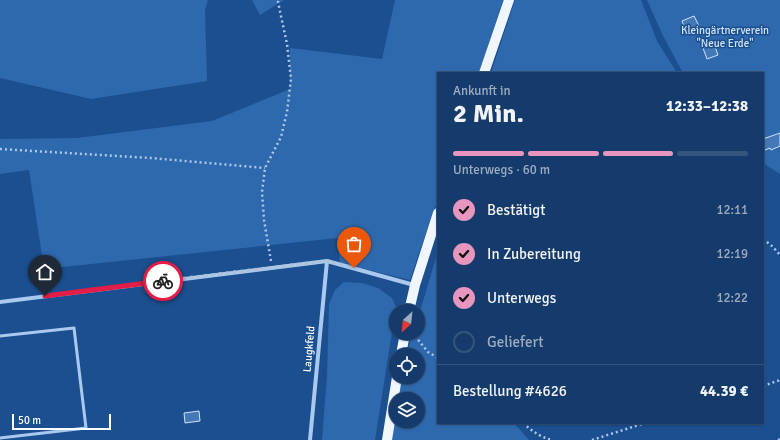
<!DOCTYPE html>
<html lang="de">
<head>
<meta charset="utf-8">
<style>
  body { margin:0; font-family:Signika,sans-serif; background:#214673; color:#f1f3f6; height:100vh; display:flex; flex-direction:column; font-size:15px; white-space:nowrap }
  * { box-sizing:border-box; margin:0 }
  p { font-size:13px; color:#9dadc1 }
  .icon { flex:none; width:22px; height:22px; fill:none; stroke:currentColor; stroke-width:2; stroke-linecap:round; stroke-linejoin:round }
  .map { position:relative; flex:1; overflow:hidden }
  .side { position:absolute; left:437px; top:72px; width:327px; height:352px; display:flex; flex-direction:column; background:#143b6b; border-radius:0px; box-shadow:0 1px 3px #0004,0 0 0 1px #33557e }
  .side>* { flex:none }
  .needle { width:26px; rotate:207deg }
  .tools { position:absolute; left:389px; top:304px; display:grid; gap:8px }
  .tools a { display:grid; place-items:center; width:36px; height:36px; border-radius:50%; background:#143b6b; box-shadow:0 1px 3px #0004,0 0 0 1px #33557e; font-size:20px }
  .scale { position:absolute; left:12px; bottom:10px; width:99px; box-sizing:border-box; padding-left:4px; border:2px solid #fff; border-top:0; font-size:11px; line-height:14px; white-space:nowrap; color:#fff; -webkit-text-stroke:3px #1b4f8f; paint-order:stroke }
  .pin { position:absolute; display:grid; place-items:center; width:34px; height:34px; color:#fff; margin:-41px -17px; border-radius:50% 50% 50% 0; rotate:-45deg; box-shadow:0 0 4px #0007 }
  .pin .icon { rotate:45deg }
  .courier { position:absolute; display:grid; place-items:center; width:40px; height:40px; margin:-20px; border:3px solid #e11d48; border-radius:50%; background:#fff; color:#222; box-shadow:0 1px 5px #0007 }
  .overview em { font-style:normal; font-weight:700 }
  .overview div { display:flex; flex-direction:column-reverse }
  .overview { display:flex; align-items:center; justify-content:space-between; height:68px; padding:0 16px }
  h1 { font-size:26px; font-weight:700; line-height:30px }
  .bar { display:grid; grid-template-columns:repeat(4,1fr); gap:6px 4px; align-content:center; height:48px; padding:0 16px }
  .bar i { height:5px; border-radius:3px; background:#33557e }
  .bar .on { background:#e797bd }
  .bar p { grid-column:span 4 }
  .line { display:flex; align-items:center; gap:10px; padding:0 16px; border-top:1px solid #33557e }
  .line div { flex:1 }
  ol { padding:0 16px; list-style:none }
  li { display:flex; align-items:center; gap:12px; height:44px }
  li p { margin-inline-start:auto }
  li .icon { padding:4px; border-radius:50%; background:#e797bd; color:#111; stroke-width:4 }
  li:last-child { color:#9dadc1 }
  li i { width:22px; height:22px; border:2px solid #33557e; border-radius:50% }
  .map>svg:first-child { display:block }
  .green { fill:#2e69ad }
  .building { fill:#4478b7; stroke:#cfe3fa }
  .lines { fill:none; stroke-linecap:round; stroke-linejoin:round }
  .path { stroke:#a9c9ee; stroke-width:2.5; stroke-dasharray:2 3; stroke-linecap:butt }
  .lane { stroke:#a9c9ee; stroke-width:3 }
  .street { stroke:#a9c9ee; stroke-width:4 }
  .primary { stroke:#f0f6ff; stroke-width:10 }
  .done { stroke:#afc1d8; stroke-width:4; stroke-dasharray:0 7.2 }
  .route { stroke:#e11d48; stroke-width:5 }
  .labels { text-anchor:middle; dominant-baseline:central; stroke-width:3; stroke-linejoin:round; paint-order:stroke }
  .park-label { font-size:11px; fill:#cfe3fa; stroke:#1b4f8f }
  .street-label { font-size:11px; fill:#fff; stroke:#1b4f8f }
</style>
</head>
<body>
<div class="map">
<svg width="780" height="440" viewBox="0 0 780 440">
  <rect width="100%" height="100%" fill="#1b4f8f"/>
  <g class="green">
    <path d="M0 0H208L205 10 207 81 91 99 0 78Z"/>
    <path d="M252 0H284L260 15Z"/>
    <path d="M395 0H503L479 73H438V199L419 253 410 280 340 263 338 238 44 269 29 170 0 174V139L77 138 212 121 290 89V48L382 59Z"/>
    <path d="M515 0H641L657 41 677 73H491Z"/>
    <path d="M647 0H780V174L763 163V73H683L663 36Z"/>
    <path d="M438 251V423H514L529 440H392L396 413V421H418V399H398L401 377H418V355H406L413 333H418V318Z"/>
    <path d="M344 282 362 283 378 288 392 298 396 307 375 440H322L327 376 329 304 335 290Z"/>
  </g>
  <g class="building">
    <path d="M694 16 699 26 686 31 682 21Z"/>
    <path d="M714 44 718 55 707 59 703 48Z"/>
    <path d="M780 133V146L771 150 770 148 763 151V139Z"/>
    <path d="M199 411 200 421 185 423 184 413Z"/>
  </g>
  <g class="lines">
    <g class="path">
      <path d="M0 149 151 158 265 168"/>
      <path d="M763 239 772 246 780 255"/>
      <path d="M271 261 264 220 262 192 265 168 281 137 287 112 291 79 287 44 278 2 279 0"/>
      <path d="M415 336 428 352 438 358"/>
      <path d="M763 386 780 380"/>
      <path d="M523 423C532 431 540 437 552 440"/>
      <path d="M592 440 645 423"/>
      <path d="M778 440 780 439"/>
    </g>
    <path class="lane" d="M0 336 74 328 86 428 0 438"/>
    <g class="street">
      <path d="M0 302 327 261 414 285"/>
      <path d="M310 440 327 261"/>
    </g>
    <g class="primary">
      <path d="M484 73 509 0"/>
      <path d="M409 311 415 285 438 213"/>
      <path d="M401 355 405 333"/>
      <path d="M387 440 397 377"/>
    </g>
  </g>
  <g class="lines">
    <path class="done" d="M163 281 327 261 354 268"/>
    <path class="route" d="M45 296 163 281"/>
  </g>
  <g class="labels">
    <g class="park-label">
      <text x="725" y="30">Kleingärtnerverein<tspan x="725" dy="13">"Neue Erde"</tspan></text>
    </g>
    <g class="street-label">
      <text transform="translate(309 349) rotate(-85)">Laugkfeld</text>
    </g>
  </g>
</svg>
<div class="tools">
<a><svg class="needle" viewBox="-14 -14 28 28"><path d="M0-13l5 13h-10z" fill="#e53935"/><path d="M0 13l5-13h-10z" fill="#9dadc1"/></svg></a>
<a><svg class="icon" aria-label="locate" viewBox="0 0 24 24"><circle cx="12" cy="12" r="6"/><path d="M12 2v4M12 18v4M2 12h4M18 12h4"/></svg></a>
<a><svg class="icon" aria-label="layers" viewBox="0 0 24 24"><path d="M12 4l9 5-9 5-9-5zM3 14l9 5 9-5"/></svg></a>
</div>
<div class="scale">50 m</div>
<div class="pin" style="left:354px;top:268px;background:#ea580c"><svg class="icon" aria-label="bag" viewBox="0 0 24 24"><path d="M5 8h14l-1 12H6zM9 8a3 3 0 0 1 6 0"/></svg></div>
<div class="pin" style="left:45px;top:296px;background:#1f2937"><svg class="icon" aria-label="home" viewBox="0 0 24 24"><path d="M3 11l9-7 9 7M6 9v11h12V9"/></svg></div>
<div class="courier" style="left:163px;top:281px"><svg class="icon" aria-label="bike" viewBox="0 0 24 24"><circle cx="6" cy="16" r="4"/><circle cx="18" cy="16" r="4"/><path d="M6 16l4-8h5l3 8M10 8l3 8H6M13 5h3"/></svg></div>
<section class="side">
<div class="overview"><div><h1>2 Min.</h1><p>Ankunft in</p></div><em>12:33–12:38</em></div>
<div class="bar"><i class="on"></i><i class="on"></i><i class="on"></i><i></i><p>Unterwegs · 60 m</p></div>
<ol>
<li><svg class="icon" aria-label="check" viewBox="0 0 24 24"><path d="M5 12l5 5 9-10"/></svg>Bestätigt<p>12:11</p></li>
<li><svg class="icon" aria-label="check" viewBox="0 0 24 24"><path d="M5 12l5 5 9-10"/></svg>In Zubereitung<p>12:19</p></li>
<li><svg class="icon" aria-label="check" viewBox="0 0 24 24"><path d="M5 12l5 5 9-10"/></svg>Unterwegs<p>12:22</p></li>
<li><i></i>Geliefert</li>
</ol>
<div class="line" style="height:52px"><div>Bestellung #4626</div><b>44.39 €</b></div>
</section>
</div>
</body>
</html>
